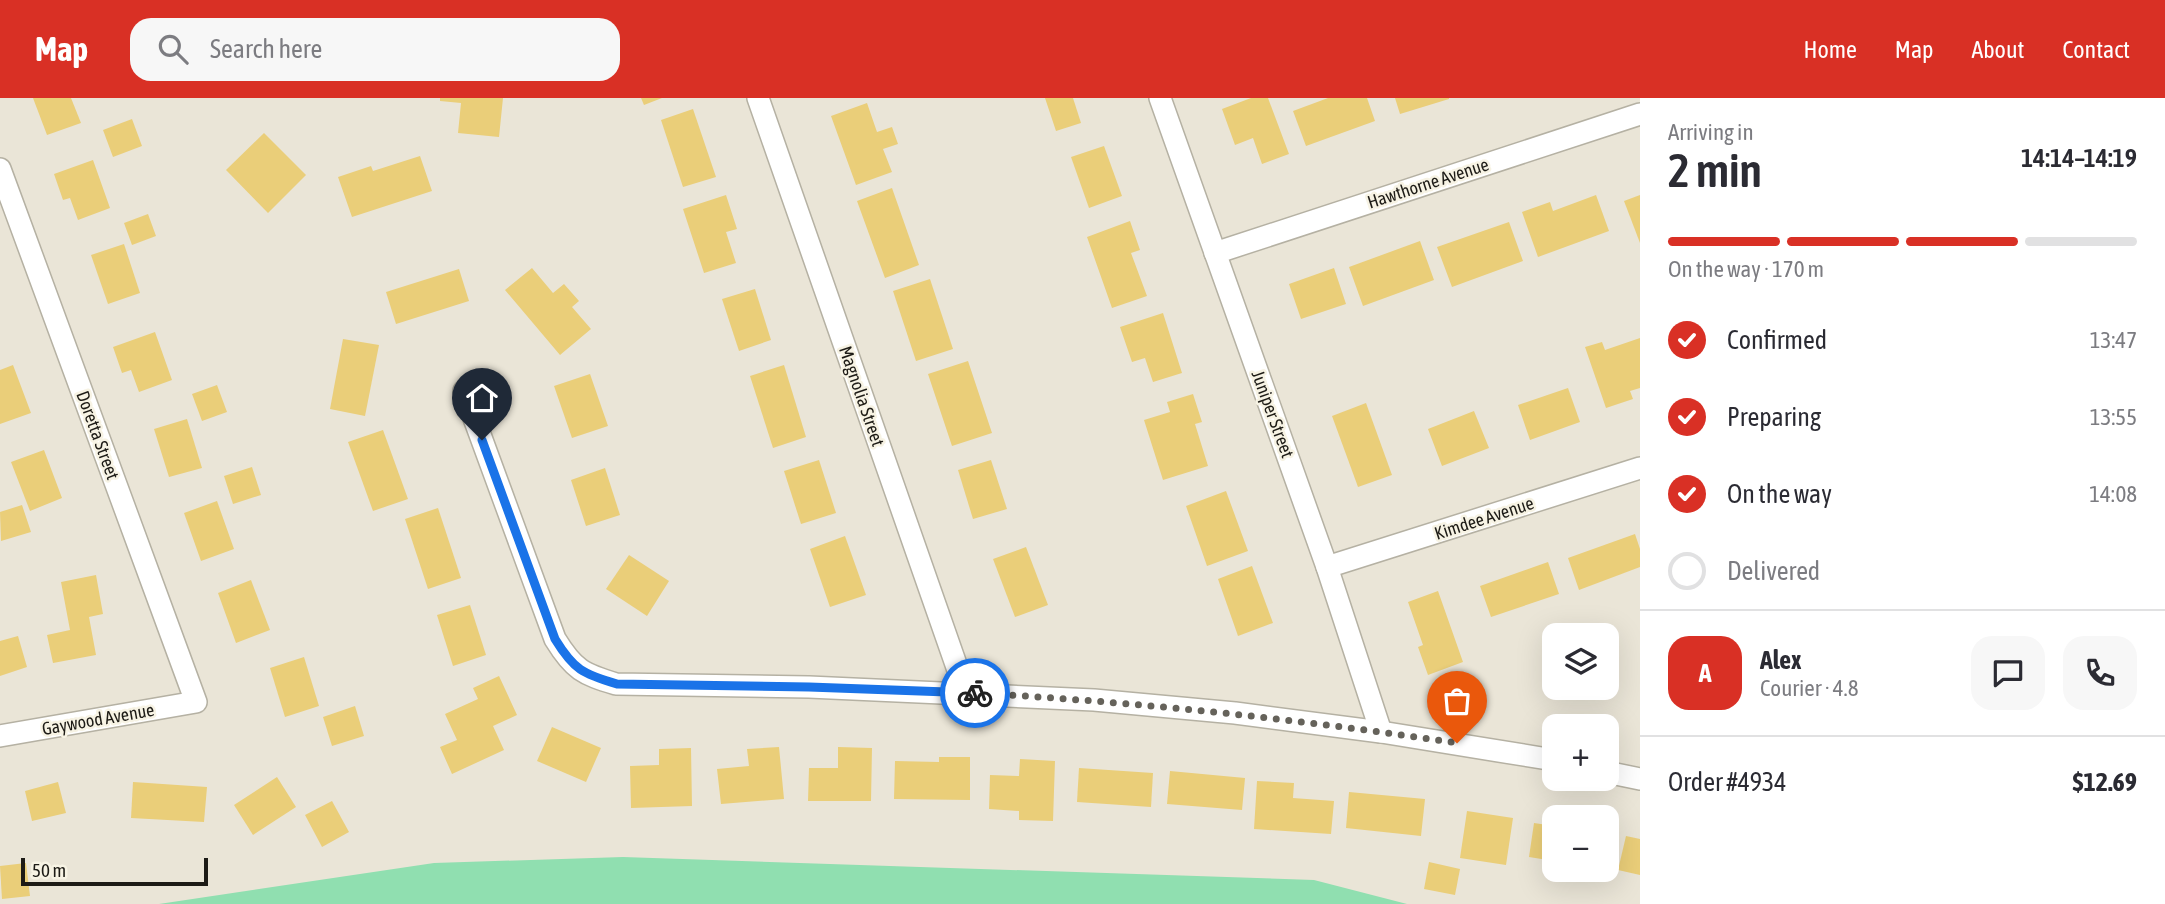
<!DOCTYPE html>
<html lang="en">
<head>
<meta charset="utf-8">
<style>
  body { margin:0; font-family:"Asap Condensed",sans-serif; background:#f7f7f7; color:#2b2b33; height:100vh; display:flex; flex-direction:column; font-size:26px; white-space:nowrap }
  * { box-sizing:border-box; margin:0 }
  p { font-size:23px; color:#7c7c81 }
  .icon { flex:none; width:38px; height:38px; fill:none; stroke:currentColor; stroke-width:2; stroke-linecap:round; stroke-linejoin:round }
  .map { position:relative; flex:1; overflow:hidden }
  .side { display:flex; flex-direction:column; background:#fff; width:525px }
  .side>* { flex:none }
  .controls { position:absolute; left:1542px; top:525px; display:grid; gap:14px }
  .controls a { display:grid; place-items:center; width:77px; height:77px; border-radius:14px; background:#fff; box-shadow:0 7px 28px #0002; font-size:35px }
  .scale { position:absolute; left:21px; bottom:18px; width:187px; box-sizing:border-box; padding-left:7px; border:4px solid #1d1b16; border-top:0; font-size:19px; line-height:24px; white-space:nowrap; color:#1d1b16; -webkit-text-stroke:5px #f7f3e4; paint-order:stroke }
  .pin { position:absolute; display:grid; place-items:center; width:60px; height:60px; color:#fff; margin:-72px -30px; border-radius:50% 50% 50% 0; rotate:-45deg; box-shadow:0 0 7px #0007 }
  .pin .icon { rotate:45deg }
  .courier { position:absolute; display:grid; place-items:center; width:70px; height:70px; margin:-35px; border:5px solid #1a73e8; border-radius:50%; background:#fff; color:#222; box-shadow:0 2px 9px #0007 }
  .overview em { font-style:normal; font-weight:600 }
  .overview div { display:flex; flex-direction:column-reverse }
  .overview { display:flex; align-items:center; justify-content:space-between; height:119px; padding:0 28px }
  h1 { font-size:46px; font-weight:600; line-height:52px }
  .bar { display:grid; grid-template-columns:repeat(4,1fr); gap:10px 7px; align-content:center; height:84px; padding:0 28px }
  .bar i { height:9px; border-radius:5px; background:#e1e1e2 }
  .bar .active { background:#d93025 }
  .bar p { grid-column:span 4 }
  .line { display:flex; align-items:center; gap:18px; padding:0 28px; border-top:2px solid #e1e1e2 }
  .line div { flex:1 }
  .round { display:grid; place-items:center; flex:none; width:74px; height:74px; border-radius:21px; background:#f7f7f7 }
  ol { padding:0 28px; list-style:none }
  li { display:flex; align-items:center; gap:21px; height:77px }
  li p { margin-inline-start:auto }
  li .icon { padding:7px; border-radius:50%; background:#d93025; color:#fff; stroke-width:4 }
  li:last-child { color:#7c7c81 }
  li i { width:38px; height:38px; border:4px solid #e1e1e2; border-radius:50% }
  header { display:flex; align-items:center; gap:42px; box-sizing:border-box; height:98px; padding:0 35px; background:#d93025; color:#fff }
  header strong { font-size:33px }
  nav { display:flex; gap:38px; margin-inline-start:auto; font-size:24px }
  .search { width:490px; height:63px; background:#f7f7f7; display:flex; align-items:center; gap:18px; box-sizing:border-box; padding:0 24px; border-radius:21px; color:#7c7c81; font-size:26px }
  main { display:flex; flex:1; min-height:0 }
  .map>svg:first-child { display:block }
  .green { fill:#90dfb0 }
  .building { fill:#eace79 }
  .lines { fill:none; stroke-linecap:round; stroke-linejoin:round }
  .minor-casing { stroke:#b5b1a3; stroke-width:24 }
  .minor { stroke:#fff; stroke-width:21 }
  .done { stroke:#65625a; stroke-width:7; stroke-dasharray:0 12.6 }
  .route { stroke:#1a73e8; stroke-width:9 }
  .labels { text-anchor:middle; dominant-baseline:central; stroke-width:5; stroke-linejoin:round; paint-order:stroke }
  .street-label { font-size:18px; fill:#1d1b16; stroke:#f7f3e4 }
</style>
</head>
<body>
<header>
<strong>Map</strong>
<div class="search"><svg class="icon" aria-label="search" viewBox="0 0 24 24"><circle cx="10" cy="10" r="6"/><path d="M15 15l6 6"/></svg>Search here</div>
<nav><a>Home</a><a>Map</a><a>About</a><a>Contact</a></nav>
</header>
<main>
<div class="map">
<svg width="1640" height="806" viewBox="0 0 1640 806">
  <rect width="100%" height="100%" fill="#eae5d7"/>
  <path class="green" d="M623 759 1314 782 1407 806H159L434 765Z"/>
  <g class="building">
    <path d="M33 0H71L81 25 47 37Z"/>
    <path d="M440 0H503L499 39 458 35 461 5 440 3Z"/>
    <path d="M641 0H662L644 7Z"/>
    <path d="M1045 0H1073L1081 25 1056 33Z"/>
    <path d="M1251 0H1268L1289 56 1262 66 1253 40 1235 47 1222 11Z"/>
    <path d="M1328 0H1367L1375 23 1306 48 1293 13Z"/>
    <path d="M1395 0H1449V1L1400 16Z"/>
    <path d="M867 5 877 34 892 29 898 46 883 51 892 74 856 87 831 18Z"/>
    <path d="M693 11 716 79 683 89 661 22Z"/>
    <path d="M132 21 142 48 113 59 103 32Z"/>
    <path d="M264 35 306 77 268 115 226 72Z"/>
    <path d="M1104 48 1122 98 1089 110 1071 59Z"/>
    <path d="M420 58 432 93 352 119 338 79 371 68 373 73Z"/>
    <path d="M93 62 110 110 78 122 70 100 63 102 54 76Z"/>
    <path d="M892 90 919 167 885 180 857 103Z"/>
    <path d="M726 97 737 131 726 134 736 165 704 175 683 111Z"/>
    <path d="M1596 97 1609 133 1538 159 1522 114 1550 104 1553 113Z"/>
    <path d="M1640 97V145L1624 103Z"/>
    <path d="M148 116 156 138 132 147 124 125Z"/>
    <path d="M1130 123 1140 152 1131 155 1147 198 1112 210 1087 139Z"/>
    <path d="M1509 124 1523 163 1452 189 1437 149Z"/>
    <path d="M1420 143 1434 182 1363 208 1349 169Z"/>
    <path d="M124 146 140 195 108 206 91 157Z"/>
    <path d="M532 170 553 195 564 186 579 203 572 209 591 231 560 257 505 192Z"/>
    <path d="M1334 170 1346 206 1301 221 1289 186Z"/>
    <path d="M459 171 469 203 396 226 386 194Z"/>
    <path d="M930 181 953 251 916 263 893 193Z"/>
    <path d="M755 191 771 242 739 253 722 201Z"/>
    <path d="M1163 215 1182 275 1153 284 1145 260 1132 264 1120 229Z"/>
    <path d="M155 234 172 282 139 294 131 272 122 275 113 249Z"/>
    <path d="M1640 240V290L1630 293 1633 301 1606 310 1585 249 1602 244 1605 252Z"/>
    <path d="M343 241 379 247 365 318 330 311Z"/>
    <path d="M968 263 992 335 952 348 928 276Z"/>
    <path d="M13 267 31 315 0 326V272Z"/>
    <path d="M784 267 806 339 773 350 750 278Z"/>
    <path d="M590 276 608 328 572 340 554 288Z"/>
    <path d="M217 287 227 314 202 323 192 296Z"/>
    <path d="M1568 290 1580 324 1530 342 1518 307Z"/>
    <path d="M1193 296 1202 324 1195 326 1208 368 1163 382 1144 322 1170 314 1167 304Z"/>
    <path d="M1366 305 1392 377 1358 389 1332 318Z"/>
    <path d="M1474 313 1489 350 1442 368 1428 331Z"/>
    <path d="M187 321 202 370 169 379 154 331Z"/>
    <path d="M383 332 408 401 373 413 348 344Z"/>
    <path d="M44 352 62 400 30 413 11 364Z"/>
    <path d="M819 362 836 415 801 426 784 373Z"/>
    <path d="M991 362 1007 411 973 421 958 372Z"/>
    <path d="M252 369 261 397 233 406 224 378Z"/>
    <path d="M605 370 620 417 586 428 571 382Z"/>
    <path d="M1226 393 1248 453 1207 468 1186 408Z"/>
    <path d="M217 403 234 451 201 463 184 415Z"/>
    <path d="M22 407 31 434 1 443 0 414Z"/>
    <path d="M438 410 461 480 428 491 405 421Z"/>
    <path d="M1635 436 1640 451V469L1579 492 1568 460Z"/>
    <path d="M845 438 866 497 830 509 810 451Z"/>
    <path d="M1026 449 1048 507 1015 519 993 461Z"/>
    <path d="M629 457 669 483 647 518 606 491Z"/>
    <path d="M1548 464 1559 496 1491 519 1480 488Z"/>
    <path d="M1252 468 1273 525 1238 538 1218 481Z"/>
    <path d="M96 477 103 516 89 519 96 557 53 565 47 537 70 532 61 484Z"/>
    <path d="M251 482 270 532 236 545 218 495Z"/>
    <path d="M1438 493 1463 564 1428 577 1418 549 1423 547 1408 504Z"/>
    <path d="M470 507 486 557 453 568 437 517Z"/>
    <path d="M18 538 27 569 0 578V543Z"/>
    <path d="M304 559 319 608 285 619 270 570Z"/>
    <path d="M499 578 517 617 493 628 504 652 452 676 440 649 457 642 445 616 478 601 473 590Z"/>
    <path d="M355 608 364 638 332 648 323 619Z"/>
    <path d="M552 629 601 650 586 684 537 663Z"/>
    <path d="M779 649 784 701 721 706 717 671 749 668 747 651Z"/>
    <path d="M838 649 872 650 871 703H808L809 670H838Z"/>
    <path d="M691 650 692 708 631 710 630 668 659 667V651Z"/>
    <path d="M939 659H970V702L894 701 895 663 939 664Z"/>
    <path d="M1020 661 1055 663 1053 723 1019 722V713L989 711 990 677 1019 678Z"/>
    <path d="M1079 670 1153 675 1151 709 1077 704Z"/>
    <path d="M1170 673 1245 680 1242 712 1167 706Z"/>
    <path d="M277 679 296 709 253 737 234 707Z"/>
    <path d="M1257 683 1294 685 1293 700 1334 703 1331 736 1254 731Z"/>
    <path d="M58 684 66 715 32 723 25 693Z"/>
    <path d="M133 684 207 689 204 724 131 720Z"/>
    <path d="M1349 694 1425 701 1421 738 1346 730Z"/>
    <path d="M332 703 349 734 322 749 305 717Z"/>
    <path d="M1467 713 1513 720 1506 767 1460 760Z"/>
    <path d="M1534 725 1554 728V763L1529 759Z"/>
    <path d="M1626 738 1640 741V777L1618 772Z"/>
    <path d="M1429 764 1460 771 1455 797 1424 791Z"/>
    <path d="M26 765 30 798 2 801 0 768Z"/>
  </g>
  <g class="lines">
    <defs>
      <g id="minor">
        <path d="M758 0 966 595"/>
        <path d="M1160 0 1327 469 1381 634"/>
        <path d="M0 71 196 604 0 638"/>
        <path d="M1215 155 1640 16"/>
        <path d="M464 293 555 541C574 572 583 576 616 586L809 589 1094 602 1235 615 1381 634 1554 662"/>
        <path d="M1327 469 1640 370"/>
        <path d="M1606 674 1640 681"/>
      </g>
    </defs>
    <use href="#minor" class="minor-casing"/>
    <use href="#minor" class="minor"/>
  </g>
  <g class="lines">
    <path class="done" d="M975 595C1137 604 1297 621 1457 645"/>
    <path class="route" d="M482 342 555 541C574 572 583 576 617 586L809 589 975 595"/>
  </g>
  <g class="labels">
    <g class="street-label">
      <text transform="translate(1428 85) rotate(-18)">Hawthorne Avenue</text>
      <text transform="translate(862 298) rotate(71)">Magnolia Street</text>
      <text transform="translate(1273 316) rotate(70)">Juniper Street</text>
      <text transform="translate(98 337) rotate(70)">Doretta Street</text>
      <text transform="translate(1484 420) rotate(-18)">Kimdee Avenue</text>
      <text transform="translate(98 621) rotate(-10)">Gaywood Avenue</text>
    </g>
  </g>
</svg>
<div class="controls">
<a><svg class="icon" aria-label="layers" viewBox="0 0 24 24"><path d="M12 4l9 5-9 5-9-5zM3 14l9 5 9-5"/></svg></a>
<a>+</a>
<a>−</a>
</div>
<div class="scale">50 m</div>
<div class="pin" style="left:1457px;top:645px;background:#ea580c"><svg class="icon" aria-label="bag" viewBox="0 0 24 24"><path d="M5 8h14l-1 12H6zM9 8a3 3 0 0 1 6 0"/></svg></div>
<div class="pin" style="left:482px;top:342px;background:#1f2937"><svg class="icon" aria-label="home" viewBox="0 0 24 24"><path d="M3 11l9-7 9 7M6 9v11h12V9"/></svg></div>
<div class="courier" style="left:975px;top:595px"><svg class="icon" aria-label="bike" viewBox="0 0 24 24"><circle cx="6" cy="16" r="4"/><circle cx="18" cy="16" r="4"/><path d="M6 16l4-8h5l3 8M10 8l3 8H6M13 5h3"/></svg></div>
</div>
<section class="side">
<div class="overview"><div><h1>2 min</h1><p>Arriving in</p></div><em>14:14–14:19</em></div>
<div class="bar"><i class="active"></i><i class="active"></i><i class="active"></i><i></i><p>On the way · 170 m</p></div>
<ol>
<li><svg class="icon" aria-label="check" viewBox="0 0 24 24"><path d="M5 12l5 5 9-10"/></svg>Confirmed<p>13:47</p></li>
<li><svg class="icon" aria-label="check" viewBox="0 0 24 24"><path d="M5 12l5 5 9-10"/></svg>Preparing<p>13:55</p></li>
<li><svg class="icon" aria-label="check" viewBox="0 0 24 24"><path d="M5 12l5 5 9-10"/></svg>On the way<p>14:08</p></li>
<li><i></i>Delivered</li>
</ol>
<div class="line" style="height:126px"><b class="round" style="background:#d93025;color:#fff">A</b><div><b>Alex</b><p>Courier · 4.8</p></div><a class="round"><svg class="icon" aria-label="chat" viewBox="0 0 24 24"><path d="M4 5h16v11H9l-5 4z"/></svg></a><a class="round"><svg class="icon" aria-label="phone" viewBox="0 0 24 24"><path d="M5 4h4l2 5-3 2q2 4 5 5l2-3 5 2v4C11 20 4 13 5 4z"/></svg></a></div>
<div class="line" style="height:91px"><div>Order #4934</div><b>$12.69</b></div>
</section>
</main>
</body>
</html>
